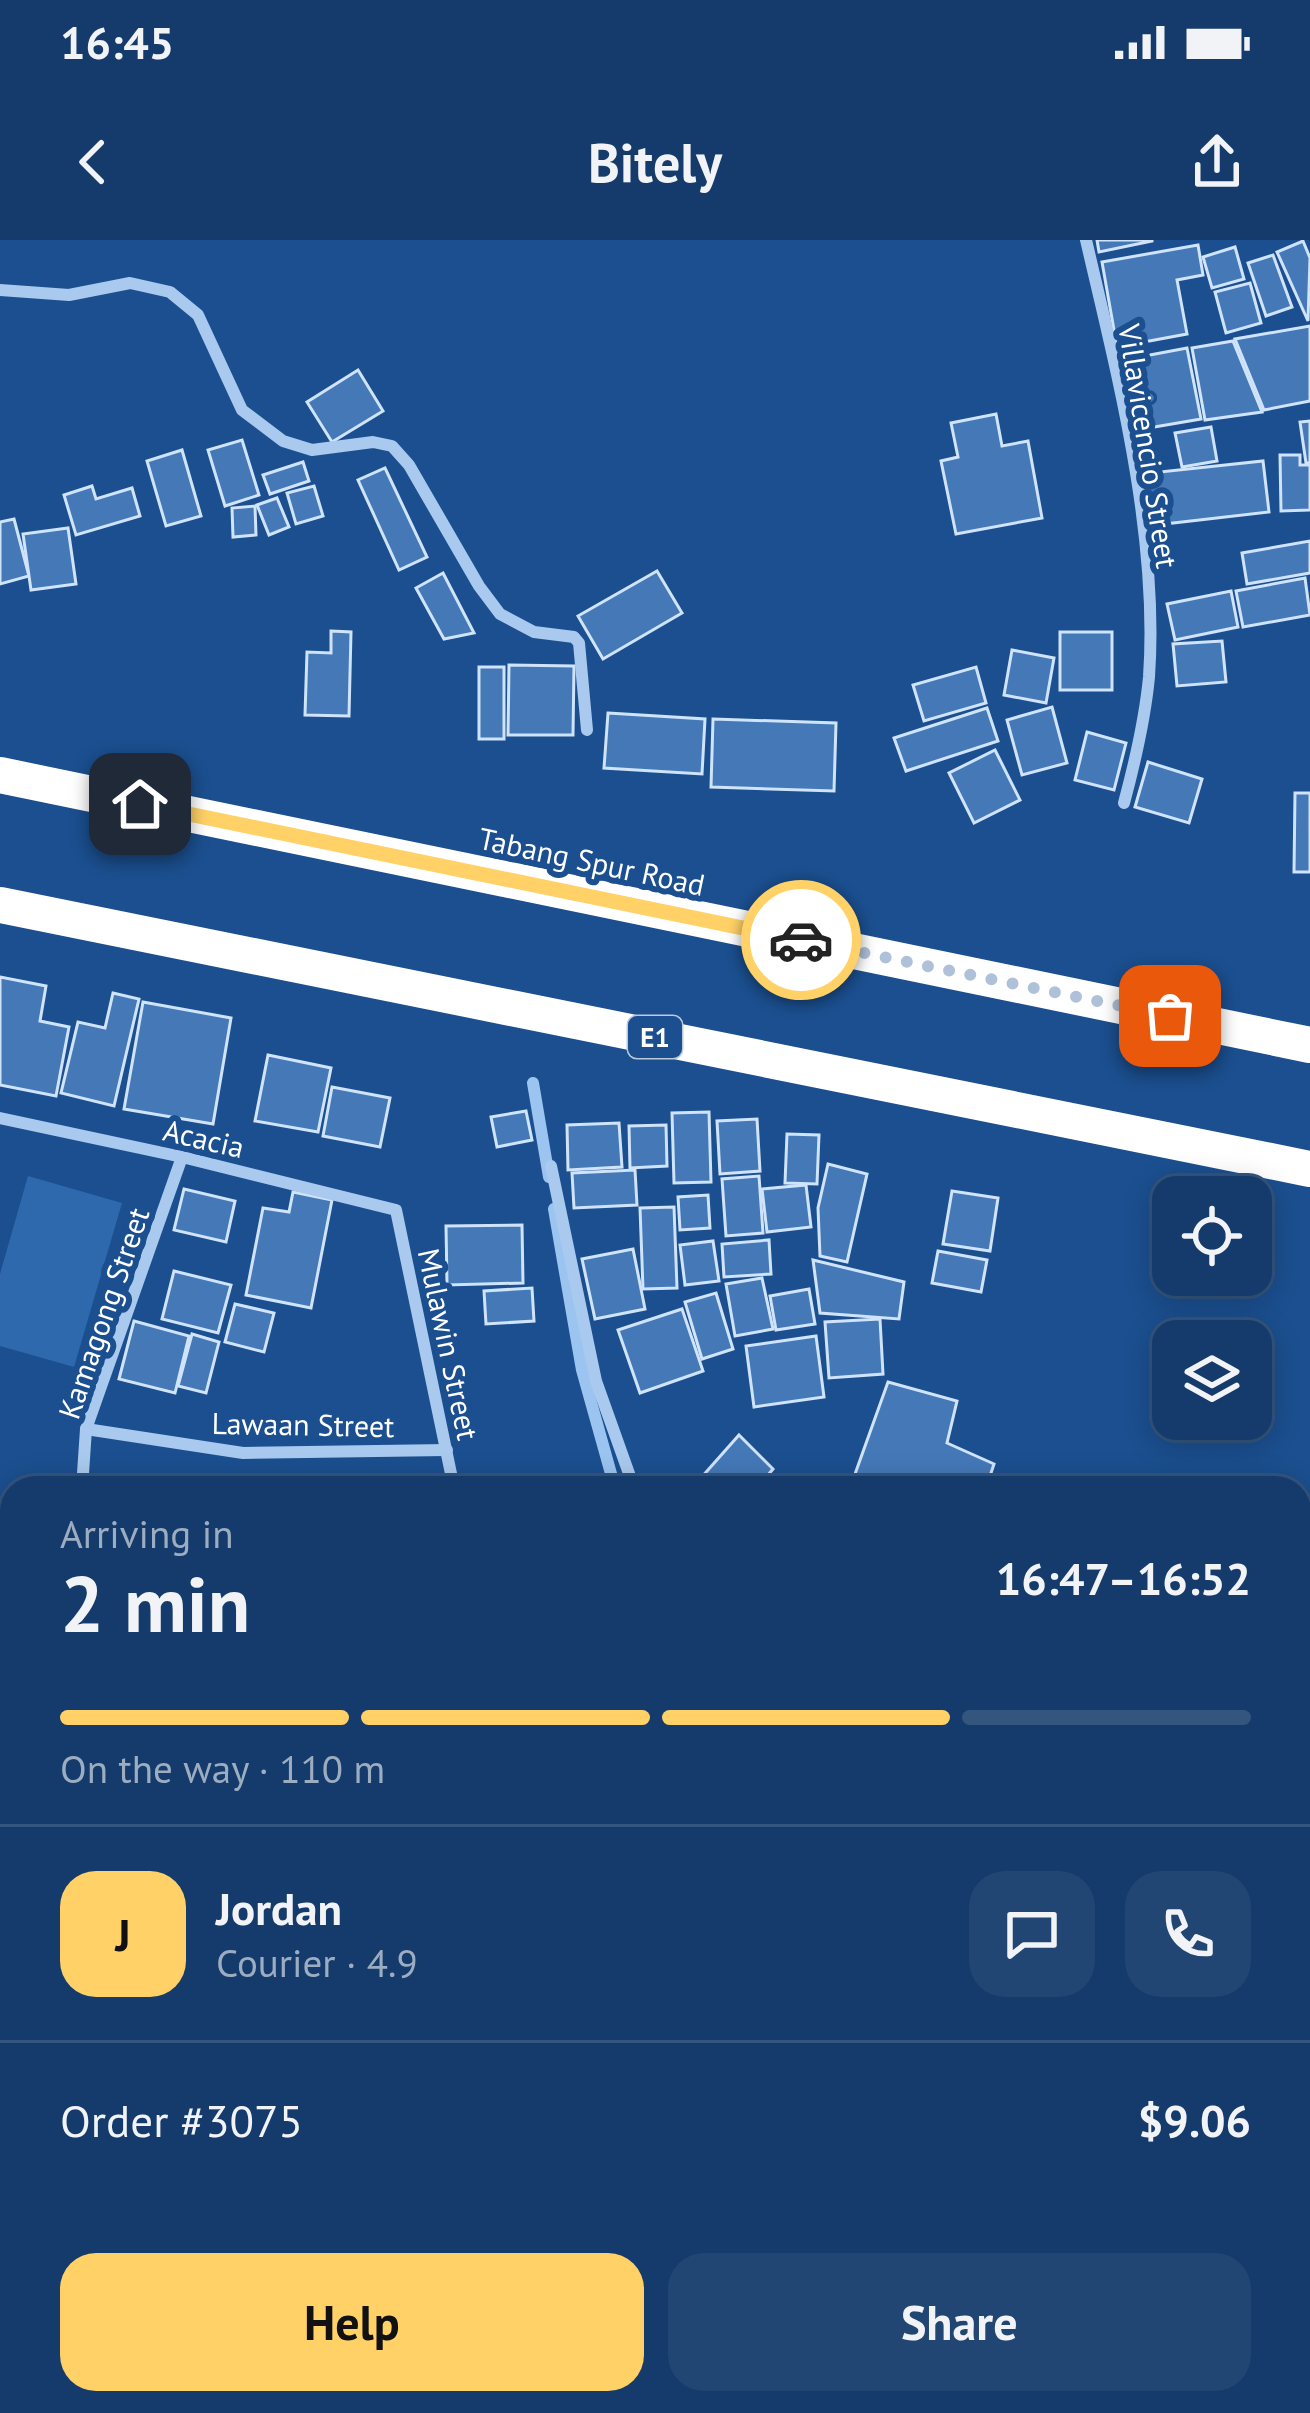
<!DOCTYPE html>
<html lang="en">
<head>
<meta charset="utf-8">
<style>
  body { margin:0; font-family:"PT Sans",sans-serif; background:#214673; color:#f1f3f6; height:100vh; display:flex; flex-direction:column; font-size:45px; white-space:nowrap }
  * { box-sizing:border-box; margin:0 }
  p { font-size:39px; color:#9dadc1 }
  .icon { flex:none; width:66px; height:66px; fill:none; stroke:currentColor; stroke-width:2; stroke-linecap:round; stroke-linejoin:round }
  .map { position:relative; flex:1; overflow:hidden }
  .drawer { position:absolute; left:0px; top:1236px; width:1311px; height:939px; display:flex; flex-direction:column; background:#143b6b; border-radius:36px 36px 0 0; box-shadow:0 6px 30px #0003,0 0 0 3px #33557e }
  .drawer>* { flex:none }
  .buttons { position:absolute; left:1152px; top:936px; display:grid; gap:24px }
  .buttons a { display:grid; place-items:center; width:120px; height:120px; border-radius:24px; background:#143b6b; box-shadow:0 6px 30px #0003,0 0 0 3px #33557e; font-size:60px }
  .pin { position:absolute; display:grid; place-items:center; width:102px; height:102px; color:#fff; margin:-51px; border-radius:24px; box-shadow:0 6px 18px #0006 }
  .courier { position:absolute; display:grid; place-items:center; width:120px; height:120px; margin:-60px; border:9px solid #ffd166; border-radius:50%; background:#fff; color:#222; box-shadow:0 3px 15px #0007 }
  .overview em { font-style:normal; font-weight:700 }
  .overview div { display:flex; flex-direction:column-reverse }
  .overview { display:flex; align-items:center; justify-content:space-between; height:204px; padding:0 60px }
  h1 { font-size:78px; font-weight:700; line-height:90px }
  .bar { display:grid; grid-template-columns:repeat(4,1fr); gap:18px 12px; align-content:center; height:144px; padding:0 60px }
  .bar i { height:15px; border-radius:9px; background:#33557e }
  .bar .current { background:#ffd166 }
  .bar p { grid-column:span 4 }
  .line { display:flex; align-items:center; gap:30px; padding:0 60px; border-top:3px solid #33557e }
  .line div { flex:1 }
  .round { display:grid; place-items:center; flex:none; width:126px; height:126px; border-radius:36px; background:#214673 }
  .action { display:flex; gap:24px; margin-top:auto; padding:24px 60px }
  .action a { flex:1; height:138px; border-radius:36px; background:#ffd166; color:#111; font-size:48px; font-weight:700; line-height:138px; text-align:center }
  .action a+a { background:#214673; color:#f1f3f6 }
  .status { display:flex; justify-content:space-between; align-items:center; height:84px; padding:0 60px; background:#143b6b; direction:ltr }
  .status svg { height:33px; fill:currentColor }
  header { display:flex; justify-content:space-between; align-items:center; height:156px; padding:0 60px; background:#143b6b; font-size:54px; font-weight:700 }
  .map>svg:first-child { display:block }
  .green { fill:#2e69ad }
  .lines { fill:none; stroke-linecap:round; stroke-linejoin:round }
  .stream { stroke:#9cc4f0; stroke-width:12 }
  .building { fill:#4478b7; stroke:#cfe3fa; stroke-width:3 }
  .street { stroke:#a9c9ee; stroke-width:12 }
  .highway { stroke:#fff; stroke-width:36 }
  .done { stroke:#afc1d8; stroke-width:12; stroke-dasharray:0 21.6 }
  .route { stroke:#ffd166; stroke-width:15 }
  .labels { text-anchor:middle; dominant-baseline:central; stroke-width:12; stroke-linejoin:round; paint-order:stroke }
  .shield { fill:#1b4f8f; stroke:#bbcadd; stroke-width:3 }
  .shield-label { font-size:27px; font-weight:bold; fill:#fff }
  .street-label { font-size:30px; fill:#fff; stroke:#1b4f8f }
</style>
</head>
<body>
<div class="status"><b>16:45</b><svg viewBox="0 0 49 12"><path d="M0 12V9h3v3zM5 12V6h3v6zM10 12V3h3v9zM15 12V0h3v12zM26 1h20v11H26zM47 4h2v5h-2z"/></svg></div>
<header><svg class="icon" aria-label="back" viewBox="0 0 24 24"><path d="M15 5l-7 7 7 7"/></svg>Bitely<svg class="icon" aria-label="share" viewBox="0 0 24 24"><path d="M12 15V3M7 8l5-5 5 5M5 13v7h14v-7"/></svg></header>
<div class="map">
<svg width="1310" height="2173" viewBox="0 0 1310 2173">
  <rect width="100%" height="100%" fill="#1b4f8f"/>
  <path class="green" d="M28 936 122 963 74 1127 0 1106V1034Z"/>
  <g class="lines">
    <g class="stream">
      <path d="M533 843 549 937"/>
      <path d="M554 969 582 1130 615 1248"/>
    </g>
  </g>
  <g class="building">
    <path d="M1097 0H1152V1L1099 12Z"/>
    <path d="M1303 1 1310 18 1308 81 1277 12Z"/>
    <path d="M1198 5 1203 35 1177 40 1187 94 1117 107 1102 22Z"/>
    <path d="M1235 7 1244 39 1212 48 1203 17Z"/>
    <path d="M1273 15 1292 67 1266 76 1248 23Z"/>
    <path d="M1250 43 1261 83 1226 93 1215 52Z"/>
    <path d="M1310 86V161L1264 170 1235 99Z"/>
    <path d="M1233 101 1262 172 1205 180 1192 108Z"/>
    <path d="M1187 108 1201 179 1131 191 1118 121Z"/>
    <path d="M358 130 383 171 332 202 307 162Z"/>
    <path d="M996 174 1002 206 1028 201 1042 278 956 294 941 221 958 217 951 183Z"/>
    <path d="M1310 181V223H1306L1300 182Z"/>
    <path d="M1211 187 1217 221 1182 227 1175 193Z"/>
    <path d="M242 200 259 255 225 266 208 210Z"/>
    <path d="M182 210 201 276 166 286 147 221Z"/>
    <path d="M1280 215H1300V225H1310V270L1281 271Z"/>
    <path d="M1263 221 1269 272 1147 286 1141 234Z"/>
    <path d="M303 222 309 241 270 254 263 235Z"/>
    <path d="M385 228 427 317 399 330 358 240Z"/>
    <path d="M92 246 96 259 132 248 140 276 76 295 64 255Z"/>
    <path d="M314 246 323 276 296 284 287 253Z"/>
    <path d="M277 258 289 287 269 295 257 265Z"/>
    <path d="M255 266 256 295 233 297 232 268Z"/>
    <path d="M14 279 29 336 0 344V282Z"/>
    <path d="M68 288 76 344 31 350 23 294Z"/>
    <path d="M1310 301V333L1247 344 1242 313Z"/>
    <path d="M657 331 682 373 603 419 578 376Z"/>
    <path d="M443 333 474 393 444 399 416 348Z"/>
    <path d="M1305 338 1310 375 1243 387 1236 351Z"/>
    <path d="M1231 351 1238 387 1175 400 1167 364Z"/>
    <path d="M331 391 351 392 349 476 305 475 307 412 331 413Z"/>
    <rect x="1060" y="392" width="52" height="58"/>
    <path d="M1222 401 1226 442 1177 446 1173 404Z"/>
    <path d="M1012 410 1054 418 1046 463 1004 455Z"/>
    <path d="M509 425 574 426 573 495H508Z"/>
    <rect x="479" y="427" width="25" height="72"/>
    <path d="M976 427 986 463 924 481 913 445Z"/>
    <path d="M1052 467 1067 523 1022 535 1007 480Z"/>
    <path d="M987 468 998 501 906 531 894 498Z"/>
    <path d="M608 473 705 479 702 534 604 528Z"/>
    <path d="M713 479 836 483 834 551 711 547Z"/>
    <path d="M1087 492 1126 503 1114 550 1075 540Z"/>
    <path d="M995 510 1020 560 974 583 949 533Z"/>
    <path d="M1148 522 1202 539 1189 583 1135 567Z"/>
    <path d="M1295 553H1310V632H1294Z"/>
    <path d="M0 737 46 746 40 781 69 787 56 856 0 845Z"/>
    <path d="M113 753 139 759 114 866 61 853 78 782 105 788Z"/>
    <path d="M143 762 231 778 213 884 124 869Z"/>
    <path d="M268 815 331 828 318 892 255 881Z"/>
    <path d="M332 847 390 858 380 907 323 896Z"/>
    <path d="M526 871 532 900 497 907 491 877Z"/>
    <path d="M709 872 711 942 674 943 672 873Z"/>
    <path d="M757 879 760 931 720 934 717 881Z"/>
    <path d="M619 883 622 927 568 930 567 885Z"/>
    <path d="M666 885 667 926 630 928 629 886Z"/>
    <path d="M787 894 819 895 817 944 785 943Z"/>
    <path d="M828 924 867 934 847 1022 820 1016 818 968Z"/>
    <path d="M635 930 637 965 574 968 572 933Z"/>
    <path d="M759 936 763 993 726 996 722 939Z"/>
    <path d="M806 945 811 987 767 992 762 949Z"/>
    <path d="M184 949 235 961 226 1002 174 990Z"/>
    <path d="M952 951 998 958 990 1011 943 1004Z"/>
    <path d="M293 952 332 960 311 1068 246 1055 263 968 289 972Z"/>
    <path d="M708 955 710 988 680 990 678 957Z"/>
    <path d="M674 967 677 1048 643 1049 640 968Z"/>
    <path d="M522 985 523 1043 447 1045 446 986Z"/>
    <path d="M769 1000 771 1034 724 1037 722 1004Z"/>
    <path d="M713 1001 719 1041 685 1045 680 1005Z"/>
    <path d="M633 1009 645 1069 595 1079 582 1019Z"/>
    <path d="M938 1011 987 1020 981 1052 932 1043Z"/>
    <path d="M813 1020 904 1042 899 1079 820 1073Z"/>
    <path d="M174 1031 231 1045 218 1093 162 1079Z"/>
    <path d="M762 1038 773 1089 735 1096 726 1044Z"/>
    <path d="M532 1048 534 1081 486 1084 484 1051Z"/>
    <path d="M809 1049 815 1084 776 1090 770 1056Z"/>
    <path d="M716 1053 733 1109 702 1119 685 1062Z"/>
    <path d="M235 1064 274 1073 264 1112 225 1102Z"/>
    <path d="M682 1069 703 1131 640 1153 618 1090Z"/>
    <path d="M880 1079 883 1134 829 1138 825 1082Z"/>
    <path d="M134 1081 189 1096 175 1153 119 1139Z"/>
    <path d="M192 1094 219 1102 206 1153 178 1146Z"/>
    <path d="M816 1096 824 1157 754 1167 746 1106Z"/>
    <path d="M888 1142 957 1161 947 1203 994 1224 986 1248H850Z"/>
    <path d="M739 1195 773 1229 757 1248H692Z"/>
    <path d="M12 1701V1982L0 1983V1704Z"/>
    <path d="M598 2163H647L626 2168 627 2173H600Z"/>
    <path d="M1014 2163H1072L1075 2173H983Z"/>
    <path d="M1213 2163H1268L1238 2173H1216Z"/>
  </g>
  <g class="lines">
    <g class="street">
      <path d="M1086 0C1118 137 1159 295 1149 437 1145 479 1135 522 1124 563"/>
      <path d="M0 50 69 55 130 43 170 52 198 75 242 170 283 201 312 210 373 202 392 206 409 225 479 346 500 374 534 392 574 397 579 403 587 490"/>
      <path d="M0 878 182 917 396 970 454 1248"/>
      <path d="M551 926 596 1141 632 1242 638 1248"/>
      <path d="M86 1189 243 1213 447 1210"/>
      <path d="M82 1248 86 1189 182 917"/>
      <path d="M0 1449 12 1447"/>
      <path d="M0 1622 12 1621"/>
      <path d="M1299 1627 1310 1625"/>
      <path d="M1299 1753H1304"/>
      <path d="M1299 2033 1310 2030"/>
      <path d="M1299 2048 1310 2100"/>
      <path d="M45 2163 47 2173"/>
      <path d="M213 2163 215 2173"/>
      <path d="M369 2163 371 2173"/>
      <path d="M528 2163 530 2173"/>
      <path d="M699 2163 702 2173"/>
      <path d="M1110 2163 1114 2173"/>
    </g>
    <g class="highway">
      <path d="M0 535 1310 805"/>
      <path d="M0 665 1310 929"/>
    </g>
  </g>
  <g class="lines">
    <path class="done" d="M801 700 1170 776"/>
    <path class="route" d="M140 564 801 700"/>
  </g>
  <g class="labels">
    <rect class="shield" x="628" y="776" width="54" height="42" rx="9"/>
    <g class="shield-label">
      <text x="655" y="797">E1</text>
    </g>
    <g class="street-label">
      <text transform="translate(1149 206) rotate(81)">Villavicencio Street</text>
      <text transform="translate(592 621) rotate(12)">Tabang Spur Road</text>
      <text transform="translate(204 898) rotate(13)">Acacia</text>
      <text transform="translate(103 1073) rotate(-71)">Kamagong Street</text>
      <text transform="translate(449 1104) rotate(78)">Mulawin Street</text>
      <text transform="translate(303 1184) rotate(1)">Lawaan Street</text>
    </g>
  </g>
</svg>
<div class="buttons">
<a><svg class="icon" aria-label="locate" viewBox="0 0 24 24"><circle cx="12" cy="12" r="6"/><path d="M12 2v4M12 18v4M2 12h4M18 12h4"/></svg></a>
<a><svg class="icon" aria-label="layers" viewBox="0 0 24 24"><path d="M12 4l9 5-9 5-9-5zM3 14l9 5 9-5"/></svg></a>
</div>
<div class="pin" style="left:1170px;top:776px;background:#ea580c"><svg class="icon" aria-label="bag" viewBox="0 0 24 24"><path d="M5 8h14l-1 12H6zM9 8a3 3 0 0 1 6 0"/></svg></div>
<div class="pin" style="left:140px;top:564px;background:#1f2937"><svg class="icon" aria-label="home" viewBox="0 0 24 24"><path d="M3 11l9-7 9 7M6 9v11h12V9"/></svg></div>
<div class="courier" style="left:801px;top:700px"><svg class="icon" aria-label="car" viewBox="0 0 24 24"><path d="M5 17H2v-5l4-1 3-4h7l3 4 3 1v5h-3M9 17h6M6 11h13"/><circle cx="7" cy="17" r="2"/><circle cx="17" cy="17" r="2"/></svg></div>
<section class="drawer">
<div class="overview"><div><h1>2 min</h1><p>Arriving in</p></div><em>16:47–16:52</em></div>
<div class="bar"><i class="current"></i><i class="current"></i><i class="current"></i><i></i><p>On the way · 110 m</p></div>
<div class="line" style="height:216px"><b class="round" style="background:#ffd166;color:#111">J</b><div><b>Jordan</b><p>Courier · 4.9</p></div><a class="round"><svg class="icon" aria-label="chat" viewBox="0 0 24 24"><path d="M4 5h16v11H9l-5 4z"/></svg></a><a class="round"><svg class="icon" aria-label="phone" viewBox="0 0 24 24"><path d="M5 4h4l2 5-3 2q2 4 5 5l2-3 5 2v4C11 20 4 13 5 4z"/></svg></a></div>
<div class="line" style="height:156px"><div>Order #3075</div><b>$9.06</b></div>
<div class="action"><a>Help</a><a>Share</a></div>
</section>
</div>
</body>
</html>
